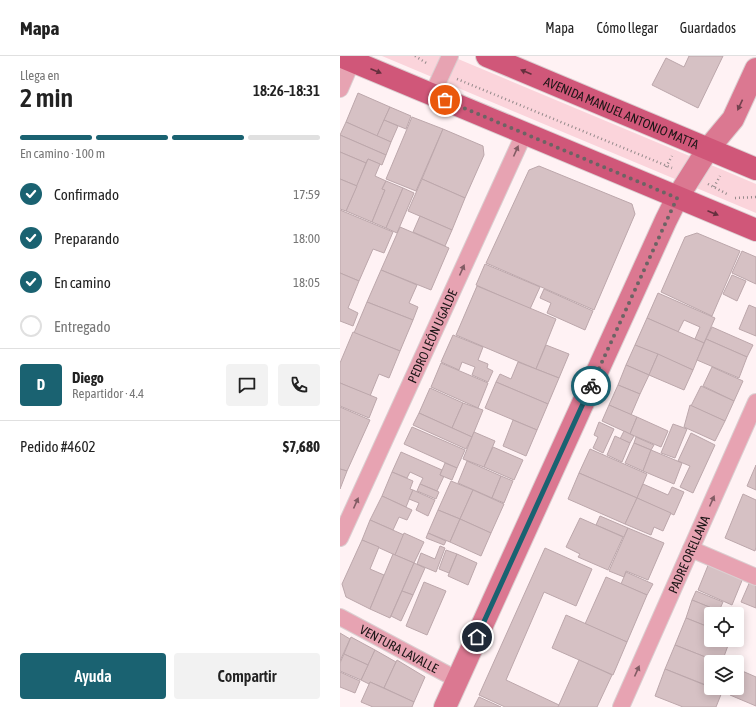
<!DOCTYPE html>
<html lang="es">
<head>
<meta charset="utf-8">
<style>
  body { margin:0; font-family:"Asap Condensed",sans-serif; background:#f2f2f2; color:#222; height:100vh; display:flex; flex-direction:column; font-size:15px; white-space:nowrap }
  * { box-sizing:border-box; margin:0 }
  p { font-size:13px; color:#767676 }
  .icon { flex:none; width:22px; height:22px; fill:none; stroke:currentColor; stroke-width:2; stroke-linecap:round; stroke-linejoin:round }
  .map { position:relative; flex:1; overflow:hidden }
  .side { display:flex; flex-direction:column; background:#fff; width:340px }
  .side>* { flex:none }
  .buttons { position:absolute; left:364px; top:551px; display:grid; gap:8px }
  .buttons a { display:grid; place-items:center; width:40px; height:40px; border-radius:4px; background:#fff; box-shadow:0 2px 10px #0003; font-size:20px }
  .pin { position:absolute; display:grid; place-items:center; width:34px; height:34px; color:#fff; margin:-17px; border:2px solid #fff; border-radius:50%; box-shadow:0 1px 4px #0007 }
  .courier { position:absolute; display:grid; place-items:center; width:40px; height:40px; margin:-20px; border:3px solid #1a6271; border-radius:50%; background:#fff; color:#222; box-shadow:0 1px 5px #0007 }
  .overview em { font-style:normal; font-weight:600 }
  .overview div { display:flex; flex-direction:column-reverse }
  .overview { display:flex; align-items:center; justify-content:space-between; height:68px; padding:0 20px }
  h1 { font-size:26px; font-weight:600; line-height:30px }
  .bar { display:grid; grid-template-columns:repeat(4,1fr); gap:6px 4px; align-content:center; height:48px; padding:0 20px }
  .bar i { height:5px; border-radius:3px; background:#e0e0e0 }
  .bar .on { background:#1a6271 }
  .bar p { grid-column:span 4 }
  .line { display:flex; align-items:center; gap:10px; padding:0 20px; border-top:1px solid #e0e0e0 }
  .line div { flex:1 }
  .round { display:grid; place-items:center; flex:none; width:42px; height:42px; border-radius:4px; background:#f2f2f2 }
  ol { padding:0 20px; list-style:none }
  li { display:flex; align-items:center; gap:12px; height:44px }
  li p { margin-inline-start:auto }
  li .icon { padding:4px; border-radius:50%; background:#1a6271; color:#fff; stroke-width:4 }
  li:last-child { color:#767676 }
  li i { width:22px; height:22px; border:2px solid #e0e0e0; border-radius:50% }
  .action { display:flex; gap:8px; margin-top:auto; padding:8px 20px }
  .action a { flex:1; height:46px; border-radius:4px; background:#1a6271; color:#fff; font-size:16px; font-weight:600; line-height:46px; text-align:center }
  .action a+a { background:#f2f2f2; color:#222 }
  header { display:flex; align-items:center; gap:24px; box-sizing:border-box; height:56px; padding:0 20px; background:#fff; border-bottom:1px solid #e0e0e0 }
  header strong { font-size:19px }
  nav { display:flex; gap:22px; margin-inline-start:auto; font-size:14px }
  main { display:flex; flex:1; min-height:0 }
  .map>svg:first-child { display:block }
  .green { fill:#fbd4db }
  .building { fill:#d6c1c4; stroke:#bca7ab }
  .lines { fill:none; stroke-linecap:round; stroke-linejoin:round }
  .street-casing { stroke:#dbcfd1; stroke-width:18 }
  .secondary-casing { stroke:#dbcfd1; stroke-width:24 }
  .primary-casing { stroke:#dbcfd1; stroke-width:24 }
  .path { stroke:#93898a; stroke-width:2.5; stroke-dasharray:1 3; stroke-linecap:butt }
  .street { stroke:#e7a3b2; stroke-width:16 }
  .secondary { stroke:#db7891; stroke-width:22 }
  .primary { stroke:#d05779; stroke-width:22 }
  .oneway { fill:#65303e }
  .oneway2 { fill:#72424e }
  .oneway3 { fill:#825c64 }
  .done { stroke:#6c6364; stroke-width:4; stroke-dasharray:0 7.2 }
  .route { stroke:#1a6271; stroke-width:5 }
  .labels { text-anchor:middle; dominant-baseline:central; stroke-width:3; stroke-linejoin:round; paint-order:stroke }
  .street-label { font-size:13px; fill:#1d1617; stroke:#fff2f4 }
</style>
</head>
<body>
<header>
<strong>Mapa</strong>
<nav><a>Mapa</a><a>Cómo llegar</a><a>Guardados</a></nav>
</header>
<main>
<section class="side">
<div class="overview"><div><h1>2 min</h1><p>Llega en</p></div><em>18:26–18:31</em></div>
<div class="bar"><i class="on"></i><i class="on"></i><i class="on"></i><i></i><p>En camino · 100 m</p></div>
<ol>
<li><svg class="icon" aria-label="check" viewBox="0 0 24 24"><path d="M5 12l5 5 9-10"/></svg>Confirmado<p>17:59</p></li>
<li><svg class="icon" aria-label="check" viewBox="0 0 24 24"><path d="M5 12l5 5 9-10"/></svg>Preparando<p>18:00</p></li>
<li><svg class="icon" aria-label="check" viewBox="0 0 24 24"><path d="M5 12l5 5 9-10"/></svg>En camino<p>18:05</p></li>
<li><i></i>Entregado</li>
</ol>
<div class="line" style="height:72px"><b class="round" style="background:#1a6271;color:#fff">D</b><div><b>Diego</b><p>Repartidor · 4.4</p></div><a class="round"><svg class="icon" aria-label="chat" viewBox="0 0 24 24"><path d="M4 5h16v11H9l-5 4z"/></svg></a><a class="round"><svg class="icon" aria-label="phone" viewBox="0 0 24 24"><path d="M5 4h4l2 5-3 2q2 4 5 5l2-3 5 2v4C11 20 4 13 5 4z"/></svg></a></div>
<div class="line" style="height:52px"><div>Pedido #4602</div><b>$7,680</b></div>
<div class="action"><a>Ayuda</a><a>Compartir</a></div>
</section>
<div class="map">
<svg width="416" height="651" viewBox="0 0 416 651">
  <rect width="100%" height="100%" fill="#fff2f4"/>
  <path class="green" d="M42 0H111L383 114 416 128V157Z"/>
  <g class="building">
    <path d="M349 0H383L358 52 312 29 326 2 344 11Z"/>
    <path d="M18 37 50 51 37 80 6 66Z"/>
    <path d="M50 51 71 60 66 73 44 64Z"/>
    <path d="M72 61 103 73 76 135 46 123Z"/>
    <path d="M44 64 58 70 51 86 37 80Z"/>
    <path d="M6 66 51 86 46 99 0 79Z"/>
    <path d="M103 73 143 90 144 99 125 142 82 123Z"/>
    <path d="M0 79 46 99 42 109 28 103 26 107 0 96Z"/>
    <path d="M0 96 26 107 17 130 0 123Z"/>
    <path d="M28 103 40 108 35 120 46 125 42 133 45 134 32 166 6 155Z"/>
    <path d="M199 110 292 148 295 158 254 254 146 207 189 114Z"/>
    <path d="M0 123 17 130 6 155 0 153Z"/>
    <path d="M82 123 125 142 112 174 68 155Z"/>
    <path d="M46 125 63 132 46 172 32 166 45 134 42 133Z"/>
    <path d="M63 132 74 137 57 177 46 172Z"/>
    <path d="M0 154 53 176 44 197 33 193 19 225 0 217Z"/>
    <path d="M80 160 112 174 105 190 73 176Z"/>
    <path d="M60 171 109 192 91 234 41 214Z"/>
    <path d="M357 177 400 195 372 260 321 236 345 181Z"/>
    <path d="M402 195 416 201V228L392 217Z"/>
    <path d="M145 208 200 231 190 253 136 229Z"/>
    <path d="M41 214 77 229 69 247 78 251 73 264 27 246Z"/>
    <path d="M0 217 19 225 8 252 18 257 13 270 0 265Z"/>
    <path d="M392 219 406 225 397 245 383 238Z"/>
    <path d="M137 230 216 263 196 313 116 279Z"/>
    <path d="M204 233 253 255 245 274 207 257 211 247 200 242Z"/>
    <path d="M318 237 375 262 364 287 355 283 360 271 344 264 338 276 307 262Z"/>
    <path d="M27 246 73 264 60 295 14 277Z"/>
    <path d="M409 249 416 252V280L399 273Z"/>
    <path d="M307 262 364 287 353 314 295 289Z"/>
    <path d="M372 271 413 289 407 301 366 283Z"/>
    <path d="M13 276 60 295 49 322 39 318 30 340 0 327V307Z"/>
    <path d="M113 279 143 291 138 304 148 308 147 312 153 315 148 326 132 319 135 311 122 306 119 314 101 306Z"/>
    <path d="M366 283 407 301 399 322 357 304Z"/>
    <path d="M206 289 229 298 219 322 196 313Z"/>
    <path d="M295 289 318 298 309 319 286 309Z"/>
    <path d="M318 298 353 314 344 334 309 319Z"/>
    <path d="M178 306 219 322 208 348 156 326 160 318 171 323Z"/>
    <path d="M101 307 148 327 138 352 91 331Z"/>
    <path d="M286 309 309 319 300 338 278 329Z"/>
    <path d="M372 311 403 325 394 345 363 330Z"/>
    <path d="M156 326 208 348 197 374 145 352Z"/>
    <path d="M0 327 37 342 29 362 0 350Z"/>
    <path d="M278 329 300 338 291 359 269 349Z"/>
    <path d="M361 330 394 345 385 365 351 350Z"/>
    <path d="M90 332 123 347 112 372 79 357Z"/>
    <path d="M123 347 143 354 132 381 112 372Z"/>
    <path d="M269 349 297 361 290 378 262 365Z"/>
    <path d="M350 349 385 365 375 385 344 371Z"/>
    <path d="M0 351 30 364 7 415 0 413Z"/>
    <path d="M79 357 132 381 126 393 73 369Z"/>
    <path d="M297 361 328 375 321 391 290 378Z"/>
    <path d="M173 364 197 374 186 400 163 390Z"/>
    <path d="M259 366 274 373 263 397 253 392 258 381 254 379Z"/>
    <path d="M333 368 347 373 335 402 321 397Z"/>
    <path d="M72 371 125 394 117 412 64 388Z"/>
    <path d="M284 375 294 380 290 387 280 383Z"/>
    <path d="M134 376 155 385 144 411 123 403Z"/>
    <path d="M351 377 375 389 353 437 340 431 350 410 338 405Z"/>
    <path d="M275 380 290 387 282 406 267 399Z"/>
    <path d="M296 381 314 389 311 394 294 387Z"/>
    <path d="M294 387 311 394 303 415 285 407Z"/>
    <path d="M153 391 183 404 174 424 144 411Z"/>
    <path d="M250 393 307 418 297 442 239 417Z"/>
    <path d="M311 394 342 407 334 428 303 415Z"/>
    <path d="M61 396 102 414 100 419 104 420 97 435 80 428 83 422 70 416 67 422 52 416Z"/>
    <path d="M127 405 161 420 152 442 118 427Z"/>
    <path d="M105 407 117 412 112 424 100 419Z"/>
    <path d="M416 409V434L407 430Z"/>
    <path d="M0 413 7 415 0 433Z"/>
    <path d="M52 416 73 425 70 433 73 434 66 451 42 440Z"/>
    <path d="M239 417 297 442 285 468 228 443Z"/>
    <path d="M161 420 173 425 164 447 152 442Z"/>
    <path d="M111 425 133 434 120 463 98 454Z"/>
    <path d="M80 428 99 436 96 443 77 435Z"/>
    <path d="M303 428 328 439 332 431 344 436 334 459 297 442Z"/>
    <path d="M73 434 95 444 88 460 76 454 79 447 69 443Z"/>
    <path d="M133 434 164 448 151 477 120 463Z"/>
    <path d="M403 438 416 444V491L415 495 385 482Z"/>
    <path d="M42 440 72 454 67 464 59 461 53 474 30 464Z"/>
    <path d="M297 442 331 457 323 475 314 471 311 479 285 468Z"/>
    <path d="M98 454 120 463 110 486 88 477Z"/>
    <path d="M260 460 288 472 284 481 256 469Z"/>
    <path d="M240 462 283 481 268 514 238 501 240 498 226 491Z"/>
    <path d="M120 463 151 477 141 500 110 486Z"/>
    <path d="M30 464 64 479 55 499 22 484Z"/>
    <path d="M288 472 324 487 308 524 286 515 284 521 269 515Z"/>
    <path d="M64 477 84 486 74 507 55 499Z"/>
    <path d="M88 477 106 485 104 489 86 482Z"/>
    <path d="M22 484 39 491 30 513 44 519 30 553 6 541 2 528Z"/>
    <path d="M100 490 105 492 96 516 77 508 81 497 95 503Z"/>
    <path d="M205 492 252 513 236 550 204 536 166 624 219 649 218 651H165L139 639Z"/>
    <path d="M106 494 117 498 109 517 99 513Z"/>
    <path d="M53 498 74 507 50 562 30 553Z"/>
    <path d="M117 498 137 507 128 529 108 520Z"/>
    <path d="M74 507 85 512 73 539 62 535Z"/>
    <path d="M369 507 403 522 392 549 358 534Z"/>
    <path d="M286 516 313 528 307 539 281 528Z"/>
    <path d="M266 521 307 539 287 586 245 568Z"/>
    <path d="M411 523 416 525V552L401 546Z"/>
    <path d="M84 526 106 535 87 579 66 570Z"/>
    <path d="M62 535 73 539 61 565 51 560Z"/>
    <path d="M356 535 383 546 379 555 352 544Z"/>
    <path d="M352 544 379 555 386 558H371V572L346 562Z"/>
    <path d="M226 559 287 586 273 619 212 592Z"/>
    <path d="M346 562 371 572V584H390L382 606H378L335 589Z"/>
    <path d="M0 577 10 583 0 605Z"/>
    <path d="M11 581 35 594 28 609 4 598Z"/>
    <path d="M335 589 378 606H371V631L325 613Z"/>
    <path d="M35 594 56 606 44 632 30 626 29 628 21 624Z"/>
    <path d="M4 598 28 609 21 624 0 615V607Z"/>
    <path d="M57 604 85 621 74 646 44 632Z"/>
    <path d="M239 604 272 619 257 651H218Z"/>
    <path d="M325 613 382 636 376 651H343L315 640Z"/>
    <path d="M400 614 416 621V650L390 639 393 632H397V622Z"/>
    <path d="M0 616 20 625 15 637 0 631Z"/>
    <path d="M30 626 74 646 72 651H33L21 646Z"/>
    <path d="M139 641 161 651H134Z"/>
  </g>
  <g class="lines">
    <defs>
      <g id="street">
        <path d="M0 33 12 5"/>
        <path d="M92 39 110 0"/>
        <path id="s1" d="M0 482 184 78"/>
        <path d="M351 493 416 521"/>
        <path id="s2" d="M0 561 118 624"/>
        <path id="s3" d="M281 651 416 346"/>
      </g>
      <path id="secondary" d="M105 651 326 164 337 142 368 93 393 63 416 13"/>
      <g id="primary">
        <path d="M0 0 416 174"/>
        <path id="s4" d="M147 0 416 113"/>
      </g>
    </defs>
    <use href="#street" class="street-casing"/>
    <use href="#secondary" class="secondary-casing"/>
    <use href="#primary" class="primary-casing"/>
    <g class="path">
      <path d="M75 0 88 8"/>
      <path d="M117 23 332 112"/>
      <path d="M326 111 332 100"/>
      <path d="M368 128 387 138"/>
      <path d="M374 131 380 120"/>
      <path d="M395 142 416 141"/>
    </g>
    <use href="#street" class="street"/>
    <use href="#secondary" class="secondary"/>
    <use href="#primary" class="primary"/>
  </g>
  <defs><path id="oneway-solid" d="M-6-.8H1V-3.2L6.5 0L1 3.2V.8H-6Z"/></defs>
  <g class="oneway">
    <use href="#oneway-solid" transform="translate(36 15) rotate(23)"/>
    <use href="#oneway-solid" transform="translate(186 16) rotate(-157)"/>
    <use href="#oneway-solid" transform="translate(373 157) rotate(23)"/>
  </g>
  <use class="oneway2" href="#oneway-solid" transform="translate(400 49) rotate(115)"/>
  <g class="oneway3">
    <use href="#oneway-solid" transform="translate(176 95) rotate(-66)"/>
    <use href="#oneway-solid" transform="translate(122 214) rotate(-66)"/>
    <use href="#oneway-solid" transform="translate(372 445) rotate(-66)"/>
    <use href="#oneway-solid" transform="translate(16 447) rotate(-66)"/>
    <use href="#oneway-solid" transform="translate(297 615) rotate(-66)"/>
  </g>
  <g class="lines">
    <path class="done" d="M105 44 337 142 251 330"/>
    <path class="route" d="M137 581 251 330"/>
  </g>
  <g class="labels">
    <g class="street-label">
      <text stroke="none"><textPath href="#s4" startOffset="146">AVENIDA MANUEL ANTONIO MATTA</textPath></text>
      <text stroke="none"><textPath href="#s1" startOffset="222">PEDRO LEÓN UGALDE</textPath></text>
      <text stroke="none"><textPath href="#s3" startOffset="167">PADRE ORELLANA</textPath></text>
      <text stroke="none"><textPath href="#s2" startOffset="67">VENTURA LAVALLE</textPath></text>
    </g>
  </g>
</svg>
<div class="buttons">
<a><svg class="icon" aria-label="locate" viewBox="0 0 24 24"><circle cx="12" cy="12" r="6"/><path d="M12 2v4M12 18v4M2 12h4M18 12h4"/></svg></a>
<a><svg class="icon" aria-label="layers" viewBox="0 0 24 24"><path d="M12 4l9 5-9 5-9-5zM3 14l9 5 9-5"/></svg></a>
</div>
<div class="pin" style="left:105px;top:44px;background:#ea580c"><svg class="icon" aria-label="bag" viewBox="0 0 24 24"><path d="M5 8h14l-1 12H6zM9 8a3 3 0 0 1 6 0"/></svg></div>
<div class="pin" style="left:137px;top:581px;background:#1f2937"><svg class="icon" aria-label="home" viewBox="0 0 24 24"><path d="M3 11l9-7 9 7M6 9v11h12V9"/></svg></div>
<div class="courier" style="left:251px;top:330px"><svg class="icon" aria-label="bike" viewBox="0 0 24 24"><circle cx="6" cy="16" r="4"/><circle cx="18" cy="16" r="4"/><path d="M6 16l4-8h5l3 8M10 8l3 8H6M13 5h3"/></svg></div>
</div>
</main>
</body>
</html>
